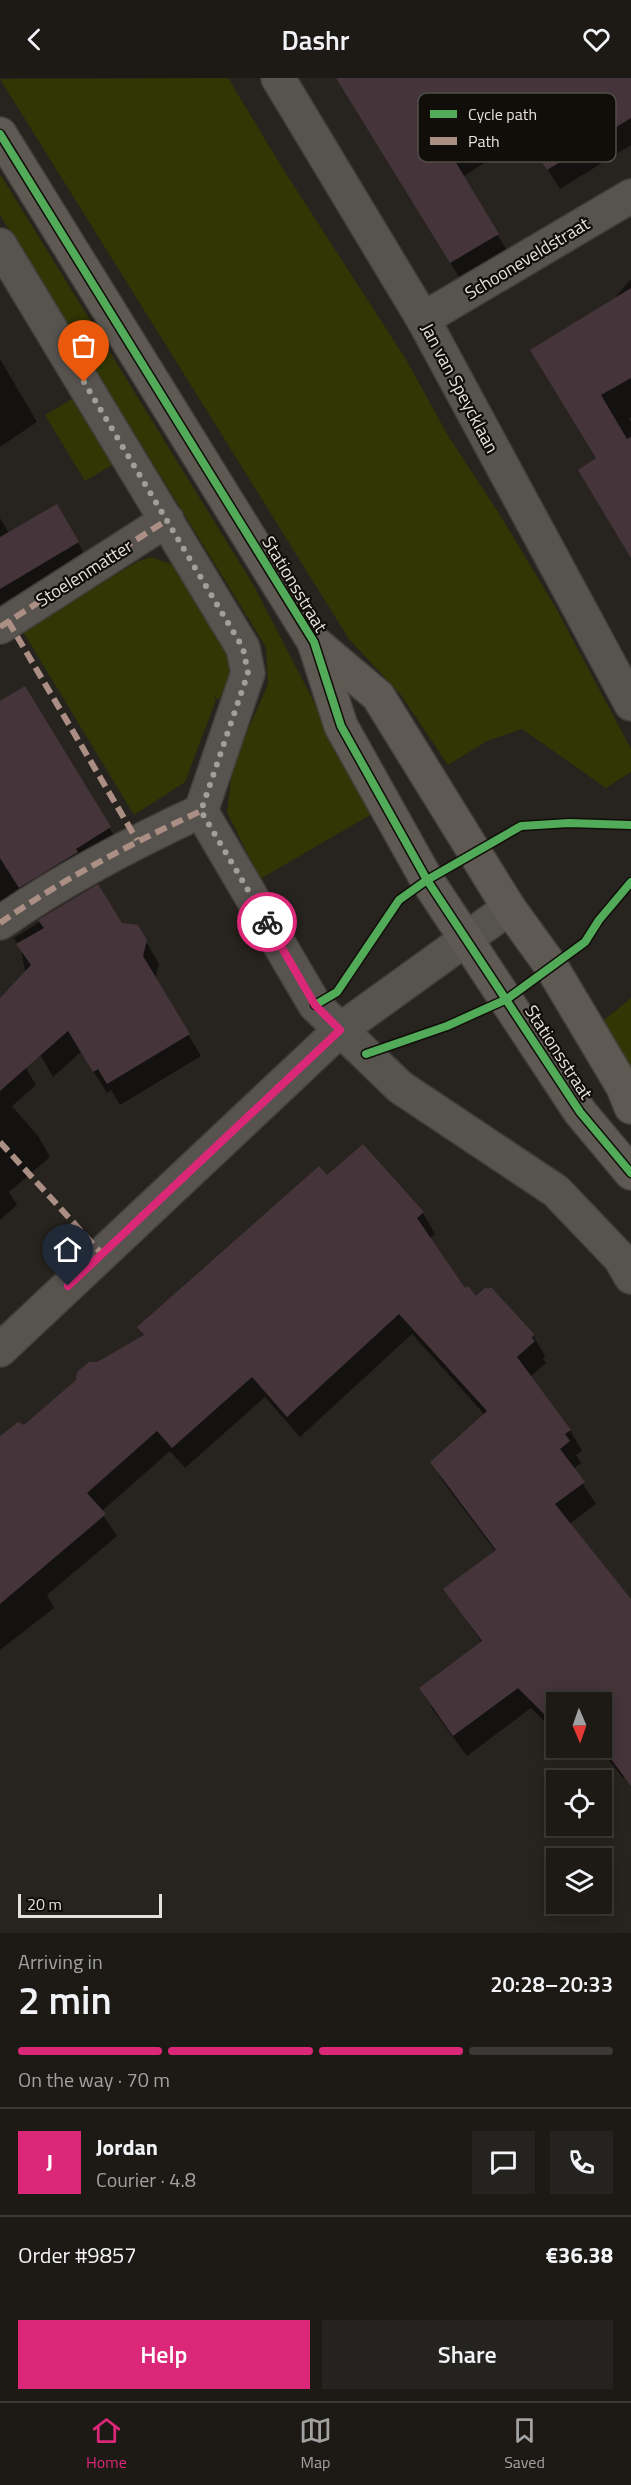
<!DOCTYPE html>
<html lang="en">
<head>
<meta charset="utf-8">
<style>
  body { margin:0; font-family:"Titillium Web",sans-serif; background:#25231f; color:#f1f3f6; height:100vh; display:flex; flex-direction:column; font-size:22px; white-space:nowrap }
  * { box-sizing:border-box; margin:0 }
  p { font-size:20px; color:#a0a1a1 }
  .icon { flex:none; width:33px; height:33px; fill:none; stroke:currentColor; stroke-width:2; stroke-linecap:round; stroke-linejoin:round }
  .map { position:relative; height:1855px; overflow:hidden }
  .side { display:flex; flex-direction:column; background:#1d1a16; flex:1 }
  .side>* { flex:none }
  .needle { width:39px; rotate:178deg }
  .controls { position:absolute; left:546px; top:1614px; display:grid; gap:12px }
  .controls a { display:grid; place-items:center; width:66px; height:66px; border-radius:0px; background:#1d1a16; box-shadow:0 3px 15px #0003,0 0 0 2px #3b3835; font-size:30px }
  .scale { position:absolute; left:18px; bottom:15px; width:144px; box-sizing:border-box; padding-left:6px; border:3px solid #e6e1da; border-top:0; font-size:16px; line-height:21px; white-space:nowrap; color:#e6e1da; -webkit-text-stroke:4px #110e09; paint-order:stroke }
  .pin { position:absolute; display:grid; place-items:center; width:51px; height:51px; color:#fff; margin:-62px -26px; border-radius:50% 50% 50% 0; rotate:-45deg; box-shadow:0 0 6px #0007 }
  .pin .icon { rotate:45deg }
  .courier { position:absolute; display:grid; place-items:center; width:60px; height:60px; margin:-30px; border:4px solid #db2777; border-radius:50%; background:#fff; color:#222; box-shadow:0 2px 8px #0007 }
  .overview em { font-style:normal; font-weight:600 }
  .overview div { display:flex; flex-direction:column-reverse }
  .overview { display:flex; align-items:center; justify-content:space-between; height:102px; padding:0 18px }
  h1 { font-size:39px; font-weight:600; line-height:45px }
  .bar { display:grid; grid-template-columns:repeat(4,1fr); gap:9px 6px; align-content:center; height:72px; padding:0 18px }
  .bar i { height:8px; border-radius:4px; background:#3b3835 }
  .bar .on { background:#db2777 }
  .bar p { grid-column:span 4 }
  .line { display:flex; align-items:center; gap:15px; padding:0 18px; border-top:2px solid #3b3835 }
  .line div { flex:1 }
  .round { display:grid; place-items:center; flex:none; width:63px; height:63px; border-radius:0px; background:#25231f }
  .primary-button { display:flex; gap:12px; margin-top:auto; padding:12px 18px }
  .primary-button a { flex:1; height:69px; border-radius:0px; background:#db2777; color:#fff; font-size:24px; font-weight:600; line-height:69px; text-align:center }
  .primary-button a+a { background:#25231f; color:#f1f3f6 }
  header { display:flex; justify-content:space-between; align-items:center; height:78px; padding:0 18px; background:#1d1a16; font-size:27px; font-weight:600 }
  .dock { display:flex; justify-content:space-around; align-items:center; height:84px; border-top:2px solid #3b3835; background:#1d1a16; font-size:16px; color:#a0a1a1 }
  .dock a { display:grid; justify-items:center; gap:3px }
  .dock .on { color:#db2777 }
  .map>svg:first-child { display:block }
  .green { fill:#303704 }
  .shadow { fill:#0007 }
  .building { fill:#45353b }
  .lines { fill:none; stroke-linecap:round; stroke-linejoin:round }
  .street-casing { stroke:#423f3b; stroke-width:36 }
  .secondary-casing { stroke:#423f3b; stroke-width:36 }
  .street { stroke:#575450; stroke-width:33 }
  .secondary { stroke:#5e5952; stroke-width:33 }
  .quiet { stroke:#ac8f84; stroke-width:6; stroke-dasharray:12 6; stroke-linecap:butt }
  .cycleway-casing { stroke:#110e09; stroke-width:11 }
  .cycleway { stroke:#51ab58; stroke-width:8 }
  .done { stroke:#a39e98; stroke-width:6; stroke-dasharray:0 10.8 }
  .route { stroke:#db2777; stroke-width:8 }
  .labels { text-anchor:middle; dominant-baseline:central; stroke-width:4.5; stroke-linejoin:round; paint-order:stroke }
  .street-label { font-size:18px; fill:#e6e1da; stroke:#110e09 }
  .key { fill:#110e09; stroke:#514d48; stroke-width:1.5 }
  .key-label { font-size:16px; fill:#e6e1da }
</style>
</head>
<body>
<header><svg class="icon" aria-label="back" viewBox="0 0 24 24"><path d="M15 5l-7 7 7 7"/></svg>Dashr<svg class="icon" aria-label="heart" viewBox="0 0 24 24"><path d="M12 20l-8-8c-3-5 5-10 8-4 3-6 11-1 8 4z"/></svg></header>
<div class="map">
<svg width="631" height="1855" viewBox="0 0 631 1855">
  <rect width="100%" height="100%" fill="#27231e"/>
  <g class="green">
    <path d="M228 0 283 91 407 283 447 356 500 437 557 532 631 671V694L606 710 522 651 487 663 448 687 401 617 349 561 0 1Z"/>
    <path d="M0 96 254 508 372 736 260 801 227 734 233 686 268 606 266 569 0 137Z"/>
    <path d="M72 321 112 387 85 403 45 337Z"/>
    <path d="M152 479 173 487 229 578C231 594 229 609 218 622L212 615 216 622 185 704 134 737 22 552 139 483Z"/>
    <path d="M631 920V990L603 943Z"/>
  </g>
  <g class="shadow">
    <path d="M337 0H631V67L560 111 526 57 463 99 509 176 462 204Z"/>
    <path d="M631 201V339L629 341 631 344V477L597 381 548 300Z"/>
    <path d="M0 281 37 344 0 369Z"/>
    <path d="M57 428 89 484 0 539V440L9 455Z"/>
    <path d="M24 610 120 767 0 842V625Z"/>
    <path d="M98 808 121 847 137 848 159 886 155 901 201 978 120 1027 111 1012 107 1015 81 974 53 999 41 978 21 872 14 860Z"/>
    <path d="M0 960 26 990 36 1007 12 1028 38 1058 50 1079 9 1114 17 1127 0 1142Z"/>
    <path d="M327 1099 423 1135 435 1156 430 1160 465 1213 533 1257 545 1278 543 1281 546 1285 530 1299 570 1352 582 1373 576 1377 581 1385 573 1391 596 1426 569 1446 631 1523V1694L623 1700 599 1670H602V1624H556V1655L531 1630 467 1678 433 1632 421 1611 482 1565 445 1511 496 1474 444 1405 432 1384 485 1337 412 1256 300 1359 265 1319 185 1390 170 1373 101 1434 117 1458 47 1517 54 1530 0 1572V1370L98 1285 144 1258 139 1250Z"/>
  </g>
  <g class="building">
    <path d="M336 0H631V40L547 92 513 38 452 78 499 156 450 185Z"/>
    <path d="M631 210V300L601 317 627 361 631 359V480L578 392 596 380 530 272Z"/>
    <path d="M57 426 79 464 0 511V459Z"/>
    <path d="M25 608 111 749 76 771 78 774 19 810 0 780V623Z"/>
    <path d="M98 806 122 845 138 847 147 862 143 878 190 956 107 1006 98 991 93 994 68 953 0 1013V920L31 887 16 866 44 850 38 842Z"/>
    <path d="M363 1066 424 1134 417 1140 465 1210 468 1208 476 1218 486 1209 488 1211 491 1209 534 1256 532 1260 535 1263 517 1279 571 1352 565 1356 570 1363 560 1371 585 1404 555 1426 631 1521V1708L602 1669V1624H567L556 1611V1648L518 1610 453 1658 419 1610 482 1563 443 1511 496 1472 430 1384 487 1333 399 1236 287 1339 252 1299 172 1370 157 1353 87 1415 106 1436 0 1526V1358L18 1344 24 1347 76 1302 77 1294 89 1284H97L144 1257 137 1249 319 1088 327 1097Z"/>
  </g>
  <g class="lines">
    <defs>
      <g id="street">
        <path d="M278 0 423 241 631 626"/>
        <path d="M0 167 243 570 248 595 201 733"/>
        <path d="M423 241 631 118"/>
        <path d="M0 549 167 442"/>
        <path d="M201 733 315 927 400 1009 556 1113 620 1180 631 1199"/>
        <path d="M0 845C63 801 132 765 201 733"/>
        <path d="M0 1272 340 952 509 830"/>
      </g>
      <g id="secondary">
        <path d="M0 56 314 564 341 648 427 802 580 1034 631 1095"/>
        <path d="M314 564 378 618 509 830 551 888 623 1009 631 1029"/>
      </g>
    </defs>
    <use href="#street" class="street-casing"/>
    <use href="#secondary" class="secondary-casing"/>
    <use href="#street" class="street"/>
    <use href="#secondary" class="secondary"/>
    <g class="quiet">
      <path d="M8 543 137 762"/>
      <path d="M0 549 167 442"/>
      <path d="M0 845C63 801 132 765 201 733"/>
      <path d="M0 1064 102 1176"/>
    </g>
    <defs>
      <g id="cycleway">
        <path d="M0 56 314 564 341 648 427 802 580 1034 631 1095"/>
        <path d="M315 927 337 914 399 822 427 802 521 748 569 745 631 747"/>
        <path d="M366 976 447 948 507 921 585 864 599 842 631 804"/>
      </g>
    </defs>
    <use href="#cycleway" class="cycleway-casing"/>
    <use href="#cycleway" class="cycleway"/>
  </g>
  <g class="lines">
    <path class="done" d="M84 304 243 570 248 595 201 733 267 844"/>
    <path class="route" d="M68 1208 340 952 315 927 267 844"/>
  </g>
  <g class="labels">
    <g class="street-label">
      <text transform="translate(527 180) rotate(-31)">Schooneveldstraat</text>
      <text transform="translate(460 310) rotate(62)">Jan van Speycklaan</text>
      <text transform="translate(84 495) rotate(-32)">Stoelenmatter</text>
      <text transform="translate(295 506) rotate(59)">Stationsstraat</text>
      <text transform="translate(559 974) rotate(57)">Stationsstraat</text>
    </g>
  </g>
  <rect x="418" y="15" width="198" height="69" rx="9" class="key"/>
  <rect x="430" y="32" width="27" height="8" fill="#51ab58"/>
  <rect x="430" y="59" width="27" height="8" fill="#ac8f84"/>
  <g class="key-label">
    <text x="468" y="42">Cycle path</text>
    <text x="468" y="69">Path</text>
  </g>
</svg>
<div class="controls">
<a><svg class="needle" viewBox="-14 -14 28 28"><path d="M0-13l5 13h-10z" fill="#e53935"/><path d="M0 13l5-13h-10z" fill="#a0a1a1"/></svg></a>
<a><svg class="icon" aria-label="locate" viewBox="0 0 24 24"><circle cx="12" cy="12" r="6"/><path d="M12 2v4M12 18v4M2 12h4M18 12h4"/></svg></a>
<a><svg class="icon" aria-label="layers" viewBox="0 0 24 24"><path d="M12 4l9 5-9 5-9-5zM3 14l9 5 9-5"/></svg></a>
</div>
<div class="scale">20 m</div>
<div class="pin" style="left:84px;top:304px;background:#ea580c"><svg class="icon" aria-label="bag" viewBox="0 0 24 24"><path d="M5 8h14l-1 12H6zM9 8a3 3 0 0 1 6 0"/></svg></div>
<div class="pin" style="left:68px;top:1208px;background:#1f2937"><svg class="icon" aria-label="home" viewBox="0 0 24 24"><path d="M3 11l9-7 9 7M6 9v11h12V9"/></svg></div>
<div class="courier" style="left:267px;top:844px"><svg class="icon" aria-label="bike" viewBox="0 0 24 24"><circle cx="6" cy="16" r="4"/><circle cx="18" cy="16" r="4"/><path d="M6 16l4-8h5l3 8M10 8l3 8H6M13 5h3"/></svg></div>
</div>
<section class="side">
<div class="overview"><div><h1>2 min</h1><p>Arriving in</p></div><em>20:28–20:33</em></div>
<div class="bar"><i class="on"></i><i class="on"></i><i class="on"></i><i></i><p>On the way · 70 m</p></div>
<div class="line" style="height:108px"><b class="round" style="background:#db2777;color:#fff">J</b><div><b>Jordan</b><p>Courier · 4.8</p></div><a class="round"><svg class="icon" aria-label="chat" viewBox="0 0 24 24"><path d="M4 5h16v11H9l-5 4z"/></svg></a><a class="round"><svg class="icon" aria-label="phone" viewBox="0 0 24 24"><path d="M5 4h4l2 5-3 2q2 4 5 5l2-3 5 2v4C11 20 4 13 5 4z"/></svg></a></div>
<div class="line" style="height:78px"><div>Order #9857</div><b>€36.38</b></div>
<div class="primary-button"><a>Help</a><a>Share</a></div>
</section>
<nav class="dock">
<a class="on"><svg class="icon" aria-label="home" viewBox="0 0 24 24"><path d="M3 11l9-7 9 7M6 9v11h12V9"/></svg>Home</a>
<a><svg class="icon" aria-label="map" viewBox="0 0 24 24"><path d="M3 6l6-2 6 2 6-2v14l-6 2-6-2-6 2zM9 4v14M15 6v14"/></svg>Map</a>
<a><svg class="icon" aria-label="saved" viewBox="0 0 24 24"><path d="M7 4h10v16l-5-4-5 4z"/></svg>Saved</a>
</nav>
</body>
</html>
